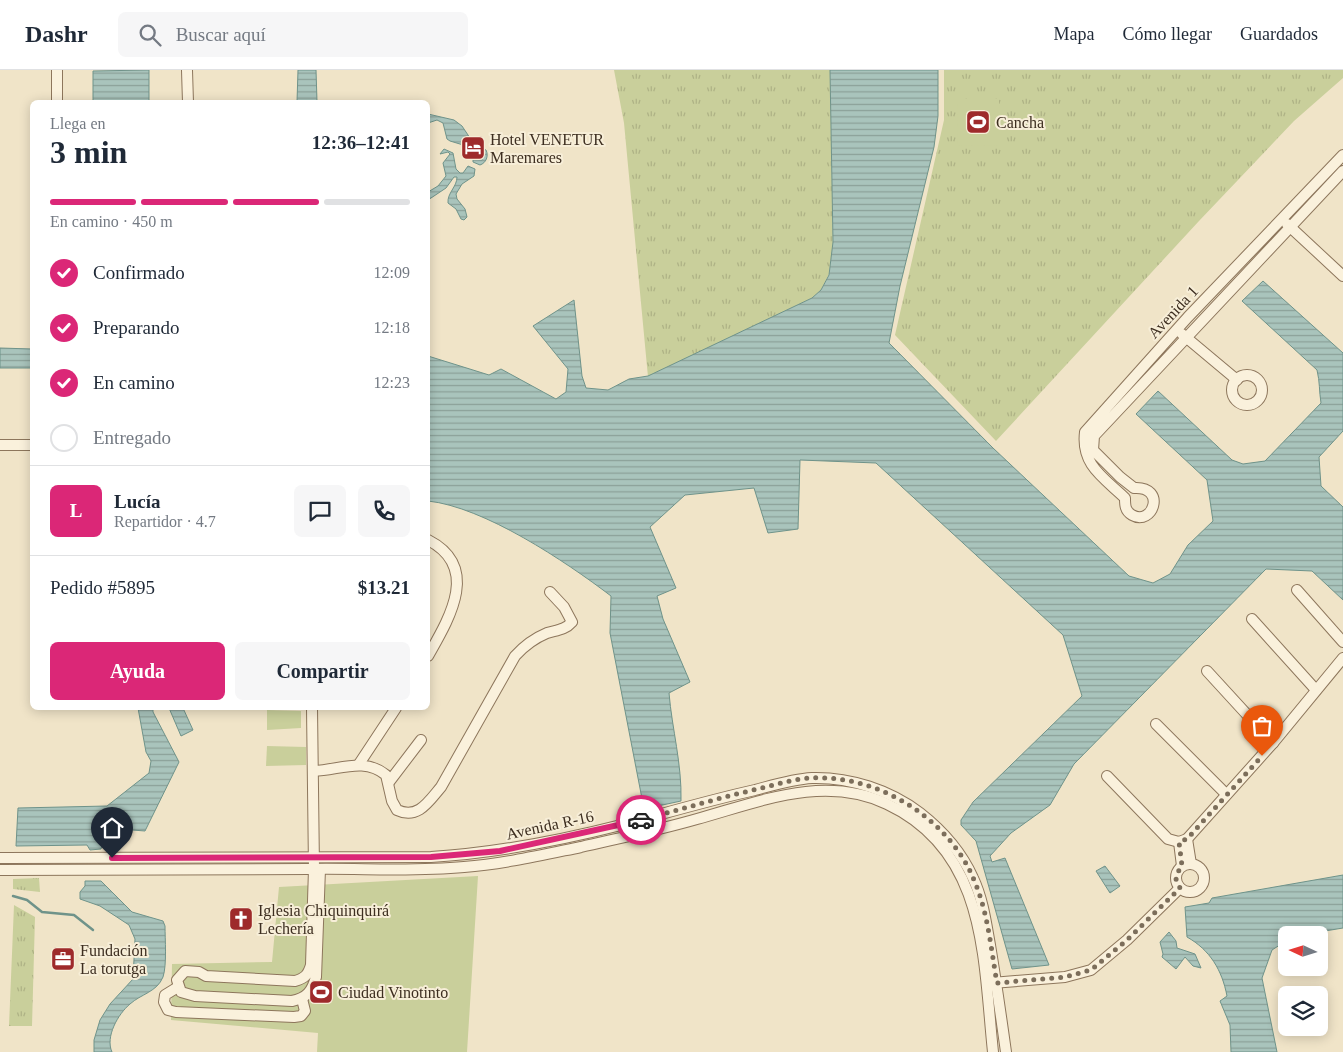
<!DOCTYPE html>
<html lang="es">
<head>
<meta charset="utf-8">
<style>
  body { margin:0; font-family:Georgia,serif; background:#f6f6f7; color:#1f2937; height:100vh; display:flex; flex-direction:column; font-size:19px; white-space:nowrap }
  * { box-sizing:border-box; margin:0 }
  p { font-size:16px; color:#747a83 }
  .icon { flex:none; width:28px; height:28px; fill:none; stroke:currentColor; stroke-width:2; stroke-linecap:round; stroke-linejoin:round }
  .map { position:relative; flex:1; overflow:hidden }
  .side { position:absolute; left:30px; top:30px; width:400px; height:610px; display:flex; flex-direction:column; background:#fff; border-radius:8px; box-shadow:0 2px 12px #0003 }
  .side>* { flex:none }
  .needle { width:32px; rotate:274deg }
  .fabs { position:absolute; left:1278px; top:856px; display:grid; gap:10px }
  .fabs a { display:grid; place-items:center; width:50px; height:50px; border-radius:8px; background:#fff; box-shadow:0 2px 12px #0003; font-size:25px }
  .pin { position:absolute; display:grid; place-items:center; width:42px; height:42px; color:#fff; margin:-51px -21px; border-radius:50% 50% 50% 0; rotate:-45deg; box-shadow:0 0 5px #0007 }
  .pin .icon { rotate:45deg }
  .courier { position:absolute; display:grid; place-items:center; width:50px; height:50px; margin:-25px; border:4px solid #db2777; border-radius:50%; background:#fff; color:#222; box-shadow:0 1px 6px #0007 }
  .head em { font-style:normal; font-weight:700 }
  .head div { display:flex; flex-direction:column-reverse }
  .head { display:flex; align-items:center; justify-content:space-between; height:85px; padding:0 20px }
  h1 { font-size:32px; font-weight:700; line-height:38px }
  .bar { display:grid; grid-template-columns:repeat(4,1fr); gap:8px 5px; align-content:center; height:60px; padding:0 20px }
  .bar i { height:6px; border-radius:4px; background:#e0e1e3 }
  .bar .active { background:#db2777 }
  .bar p { grid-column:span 4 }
  .line { display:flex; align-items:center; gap:12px; padding:0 20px; border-top:1px solid #e0e1e3 }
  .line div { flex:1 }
  .round { display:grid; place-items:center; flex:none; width:52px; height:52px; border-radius:8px; background:#f6f6f7 }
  ol { padding:0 20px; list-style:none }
  li { display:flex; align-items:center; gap:15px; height:55px }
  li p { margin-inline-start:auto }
  li .icon { padding:5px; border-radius:50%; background:#db2777; color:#fff; stroke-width:4 }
  li:last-child { color:#747a83 }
  li i { width:28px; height:28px; border:2px solid #e0e1e3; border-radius:50% }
  .cta { display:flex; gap:10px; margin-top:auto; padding:10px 20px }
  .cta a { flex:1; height:58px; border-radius:8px; background:#db2777; color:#fff; font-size:20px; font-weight:700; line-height:58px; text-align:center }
  .cta a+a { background:#f6f6f7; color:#1f2937 }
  header { display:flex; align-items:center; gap:30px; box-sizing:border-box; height:70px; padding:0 25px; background:#fff; border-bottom:1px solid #e0e1e3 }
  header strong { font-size:24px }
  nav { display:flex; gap:28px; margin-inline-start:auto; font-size:18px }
  .search { width:350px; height:45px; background:#f6f6f7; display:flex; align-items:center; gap:12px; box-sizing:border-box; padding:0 18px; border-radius:8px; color:#747a83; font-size:19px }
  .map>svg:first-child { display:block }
  .grass { fill:url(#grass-tufts) }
  .pitch { fill:#c9cf9b }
  .water { fill:url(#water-rules); stroke:#6f938a }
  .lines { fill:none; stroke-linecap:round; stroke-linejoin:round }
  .stream { stroke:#6f938a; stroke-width:2.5 }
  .street-casing { stroke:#8d765c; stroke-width:12 }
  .street { stroke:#faf1dc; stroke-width:10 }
  .done { stroke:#7c6e5b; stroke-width:5; stroke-dasharray:0 9 }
  .route { stroke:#db2777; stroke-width:6 }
  .labels { text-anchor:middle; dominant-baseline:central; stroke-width:4; stroke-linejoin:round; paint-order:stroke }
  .poi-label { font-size:16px; fill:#3d2e20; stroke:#f7eed8; text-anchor:start }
  .street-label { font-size:16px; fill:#3d2e20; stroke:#f7eed8 }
</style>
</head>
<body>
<header>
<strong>Dashr</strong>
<div class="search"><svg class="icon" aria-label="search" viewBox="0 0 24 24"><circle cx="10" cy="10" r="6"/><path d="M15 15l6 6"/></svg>Buscar aquí</div>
<nav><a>Mapa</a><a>Cómo llegar</a><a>Guardados</a></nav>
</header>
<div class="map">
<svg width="1343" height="982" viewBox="0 0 1343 982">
  <defs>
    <pattern id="grass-tufts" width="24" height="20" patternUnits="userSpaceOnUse" patternTransform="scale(1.25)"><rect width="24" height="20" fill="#c9cf9b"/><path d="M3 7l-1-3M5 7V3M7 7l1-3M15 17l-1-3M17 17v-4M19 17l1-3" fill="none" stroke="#aeb285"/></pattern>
    <pattern id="water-rules" width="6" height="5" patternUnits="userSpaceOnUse" patternTransform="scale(1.25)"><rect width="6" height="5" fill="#a9c4bc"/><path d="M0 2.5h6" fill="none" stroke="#8ba098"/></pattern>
  </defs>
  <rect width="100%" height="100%" fill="#f0e4c8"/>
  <g class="grass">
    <path d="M614 0H830L833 172 829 204 821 220 812 228 648 307 624 53Z"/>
    <path d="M944 0H1343V8L1294 51 1199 151 996 371 895 265 944 50Z"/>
    <path d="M39 808 40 822 13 819V809Z"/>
    <path d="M14 835 35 847 32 956H9Z"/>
  </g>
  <g class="pitch">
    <path d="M958 29H999V76L957 75Z"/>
    <path d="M267 640 301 641V658L267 660Z"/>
    <path d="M267 676 306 677V695L266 696Z"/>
    <path d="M478 806 467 982H317L318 963 171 950 172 894 272 892 279 817Z"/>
  </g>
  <g class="water">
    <path d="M149 0V32H93V1Z"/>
    <path d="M298 0H316L317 32H297Z"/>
    <path d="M830 0H938V46L934 77 900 216 889 273 993 378 1129 506 1153 513 1170 504 1188 475 1213 451 1207 410 1136 344 1158 321 1232 390 1243 394 1265 391 1321 333C1319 321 1320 312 1317 300L1242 231 1263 211 1343 283V361L1319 387 1321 416 1343 437V530L1312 501 1266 499 1074 694 1050 735 1011 763 990 786 992 792 1005 788 1049 895 1012 899 976 771 961 755V750L973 732 1082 626 1063 565 876 393 800 390 798 459 768 463 754 418 685 425 650 457 676 518 657 526 663 549 690 612 669 623C672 659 682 694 681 731L644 739 610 563 611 526C565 491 484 437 428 431V286L489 305 501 299 556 329 566 322 568 299 533 256 574 230 582 306 586 318 608 320 629 309 648 306 812 228 821 220 829 205 833 172Z"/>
    <path d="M428 44 454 50 462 56 474 74 486 80C489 86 486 93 480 95L473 92V89L482 90 483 81 450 71 447 69 443 53 437 50 428 53Z"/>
    <path d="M444 79 453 83 456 99 460 103H463L468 96 475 99 474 106 462 114 456 124 457 129 465 139 467 147 464 150 461 149 456 139 448 133C447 123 457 117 457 107H454L446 118 428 130V122L438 116 446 106 443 93 450 84 448 82 440 84Z"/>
    <path d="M0 278 32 279V298H0Z"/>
    <path d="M138 638H153V642L179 692 145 761 107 758 101 779 90 780 87 775 16 776 18 738 107 736 149 703 151 691 146 682Z"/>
    <path d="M169 638H183L193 660 181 666Z"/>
    <path d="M1105 796 1120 816 1110 823 1096 801Z"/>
    <path d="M1343 805V858L1301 865H1286V871L1272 880 1262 908 1277 982H1231L1230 955 1220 931 1227 926C1222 900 1210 880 1187 867L1185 837 1209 833 1212 828Z"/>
    <path d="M85 811H101L132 842 163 851 165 856C165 869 167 895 163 907 157 922 141 924 130 934 118 944 105 967 112 982H94V970L100 950 110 934 133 909 135 869 129 855 100 836 80 829V822L85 816Z"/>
    <path d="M1169 862 1176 871 1177 878 1195 884 1201 898 1193 896 1185 887 1176 899 1162 887 1163 884 1160 872Z"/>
  </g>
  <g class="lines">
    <path class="stream" d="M13 826 27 830 42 842 74 845 93 860"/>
    <defs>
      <g id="street">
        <path d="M57 0V32"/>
        <path d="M187 0 188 32"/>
        <path d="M1343 85 1188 247 1085 362C1081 395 1103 407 1125 428 1125 435 1125 441 1132 445 1153 457 1167 416 1134 418L1120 407 1093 380 1094 366 1343 101"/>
        <path d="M1287 154 1343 206"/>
        <path d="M1182 264 1237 310"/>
        <circle cx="1247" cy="320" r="15"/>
        <path d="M0 375H32"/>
        <path d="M428 470C481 497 449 549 428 586"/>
        <path d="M1297 520 1343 572"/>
        <path d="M1252 549 1316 620"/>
        <path d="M1207 601 1273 673"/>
        <path d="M312 638 314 799 311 895C308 905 305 908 295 911L206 906 199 902 185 901 177 910 181 922 195 926 292 931C307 928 312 921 316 907L320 799"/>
        <path d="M1156 654 1226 724"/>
        <path d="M359 694 396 638"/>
        <path d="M314 701C340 700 364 687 386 705L392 731 397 740C418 750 429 731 441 717L515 586C524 576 535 568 547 563 557 560 565 560 572 552L564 537 550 522"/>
        <path d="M1107 706 1168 769 1179 772 1187 769 1273 673 1343 588"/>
        <path d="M389 712 421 670"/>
        <path d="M1187 769 1191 794"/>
        <path d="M1179 772 1182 796"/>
        <path d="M0 788 431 787C496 783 558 771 621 755 666 743 710 730 755 720 774 715 793 709 812 708 850 707 890 720 920 743 943 761 961 781 973 808 983 829 986 853 990 875 996 911 1001 946 1006 982"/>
        <circle cx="1190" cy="808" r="14"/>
        <path d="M0 800C103 800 206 800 309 799 361 798 413 802 464 797 503 794 542 785 581 777 620 768 659 760 697 749 759 732 824 704 887 734 987 781 983 887 993 982"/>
        <path d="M992 913 1065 907 1091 900 1127 870 1180 818"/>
        <path d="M178 917 165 925 164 932 168 940 176 942 294 947 301 946 305 941 302 929"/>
      </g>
    </defs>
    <use href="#street" class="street-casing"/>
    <use href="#street" class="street"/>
  </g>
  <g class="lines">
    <path class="done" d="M641 750C682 739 722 727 762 718 778 714 794 709 810 708 877 704 949 748 974 810 988 842 991 879 997 913L1065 907 1091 900 1127 870 1180 818 1176 809 1179 800 1182 796 1179 772 1187 769 1262 686"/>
    <path class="route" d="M112 788 431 787 500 781 641 750"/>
  </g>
  <defs>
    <symbol id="stadium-square" viewBox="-11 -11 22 22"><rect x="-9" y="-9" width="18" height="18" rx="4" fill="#9e2a2b" stroke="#f7eed8"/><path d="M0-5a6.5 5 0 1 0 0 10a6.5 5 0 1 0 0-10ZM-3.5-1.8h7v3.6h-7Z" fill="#fff"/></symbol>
    <symbol id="hotel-square" viewBox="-11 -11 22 22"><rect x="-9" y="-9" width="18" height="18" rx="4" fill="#9e2a2b" stroke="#f7eed8"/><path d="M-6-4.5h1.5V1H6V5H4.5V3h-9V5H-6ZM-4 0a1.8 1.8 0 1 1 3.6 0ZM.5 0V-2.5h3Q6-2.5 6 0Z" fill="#fff"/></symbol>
    <symbol id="church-square" viewBox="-11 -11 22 22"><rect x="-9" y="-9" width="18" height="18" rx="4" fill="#9e2a2b" stroke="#f7eed8"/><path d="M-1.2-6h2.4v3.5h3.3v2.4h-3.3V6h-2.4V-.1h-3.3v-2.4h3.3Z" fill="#fff"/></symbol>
    <symbol id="office-square" viewBox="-11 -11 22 22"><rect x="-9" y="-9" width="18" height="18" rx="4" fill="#9e2a2b" stroke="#f7eed8"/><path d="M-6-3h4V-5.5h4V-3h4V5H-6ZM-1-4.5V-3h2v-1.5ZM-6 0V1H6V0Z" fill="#fff"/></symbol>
  </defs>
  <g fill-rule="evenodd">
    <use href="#stadium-square" x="964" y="38" width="28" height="28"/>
    <use href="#hotel-square" x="459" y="64" width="28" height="28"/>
    <use href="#church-square" x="227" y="835" width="28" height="28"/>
    <use href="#office-square" x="49" y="875" width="28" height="28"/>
    <use href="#stadium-square" x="307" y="908" width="28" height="28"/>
  </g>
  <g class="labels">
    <g class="poi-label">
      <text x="996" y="52">Cancha</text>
      <text x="490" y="69">Hotel VENETUR<tspan x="490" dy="18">Maremares</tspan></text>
      <text x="258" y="840">Iglesia Chiquinquirá<tspan x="258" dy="18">Lechería</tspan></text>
      <text x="80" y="880">Fundación<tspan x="80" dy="18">La torutga</tspan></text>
      <text x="338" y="922">Ciudad Vinotinto</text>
    </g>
    <g class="street-label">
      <text transform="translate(1173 242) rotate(-47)">Avenida 1</text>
      <text transform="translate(550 755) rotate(-12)">Avenida R-16</text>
    </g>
  </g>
</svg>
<div class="fabs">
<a><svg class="needle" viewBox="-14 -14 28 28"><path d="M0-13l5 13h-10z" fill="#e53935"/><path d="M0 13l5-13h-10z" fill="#747a83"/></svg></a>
<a><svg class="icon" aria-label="layers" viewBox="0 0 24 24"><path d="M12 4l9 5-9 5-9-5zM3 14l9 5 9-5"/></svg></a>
</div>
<div class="pin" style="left:1262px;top:686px;background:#ea580c"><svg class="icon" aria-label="bag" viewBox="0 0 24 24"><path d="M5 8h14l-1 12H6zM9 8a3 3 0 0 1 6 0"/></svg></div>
<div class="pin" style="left:112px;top:788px;background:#1f2937"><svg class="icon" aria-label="home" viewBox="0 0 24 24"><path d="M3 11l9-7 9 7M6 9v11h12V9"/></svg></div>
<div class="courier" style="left:641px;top:750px"><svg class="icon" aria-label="car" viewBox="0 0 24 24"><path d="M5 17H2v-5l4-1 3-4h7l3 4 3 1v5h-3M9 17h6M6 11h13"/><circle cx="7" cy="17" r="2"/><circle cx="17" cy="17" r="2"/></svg></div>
<section class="side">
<div class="head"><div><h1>3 min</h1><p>Llega en</p></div><em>12:36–12:41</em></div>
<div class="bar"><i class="active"></i><i class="active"></i><i class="active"></i><i></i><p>En camino · 450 m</p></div>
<ol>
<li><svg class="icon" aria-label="check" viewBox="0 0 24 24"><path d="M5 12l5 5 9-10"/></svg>Confirmado<p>12:09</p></li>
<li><svg class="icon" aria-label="check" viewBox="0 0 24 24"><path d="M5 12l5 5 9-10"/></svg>Preparando<p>12:18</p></li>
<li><svg class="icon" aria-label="check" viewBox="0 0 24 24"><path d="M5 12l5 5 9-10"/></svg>En camino<p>12:23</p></li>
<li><i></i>Entregado</li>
</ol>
<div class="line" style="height:90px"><b class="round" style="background:#db2777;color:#fff">L</b><div><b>Lucía</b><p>Repartidor · 4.7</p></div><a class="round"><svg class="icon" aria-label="chat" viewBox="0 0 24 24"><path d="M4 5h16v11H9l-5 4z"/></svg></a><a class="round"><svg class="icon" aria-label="phone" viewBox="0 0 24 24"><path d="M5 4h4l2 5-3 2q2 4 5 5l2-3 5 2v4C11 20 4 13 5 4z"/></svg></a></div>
<div class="line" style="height:65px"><div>Pedido #5895</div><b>$13.21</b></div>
<div class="cta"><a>Ayuda</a><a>Compartir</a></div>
</section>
</div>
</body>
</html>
